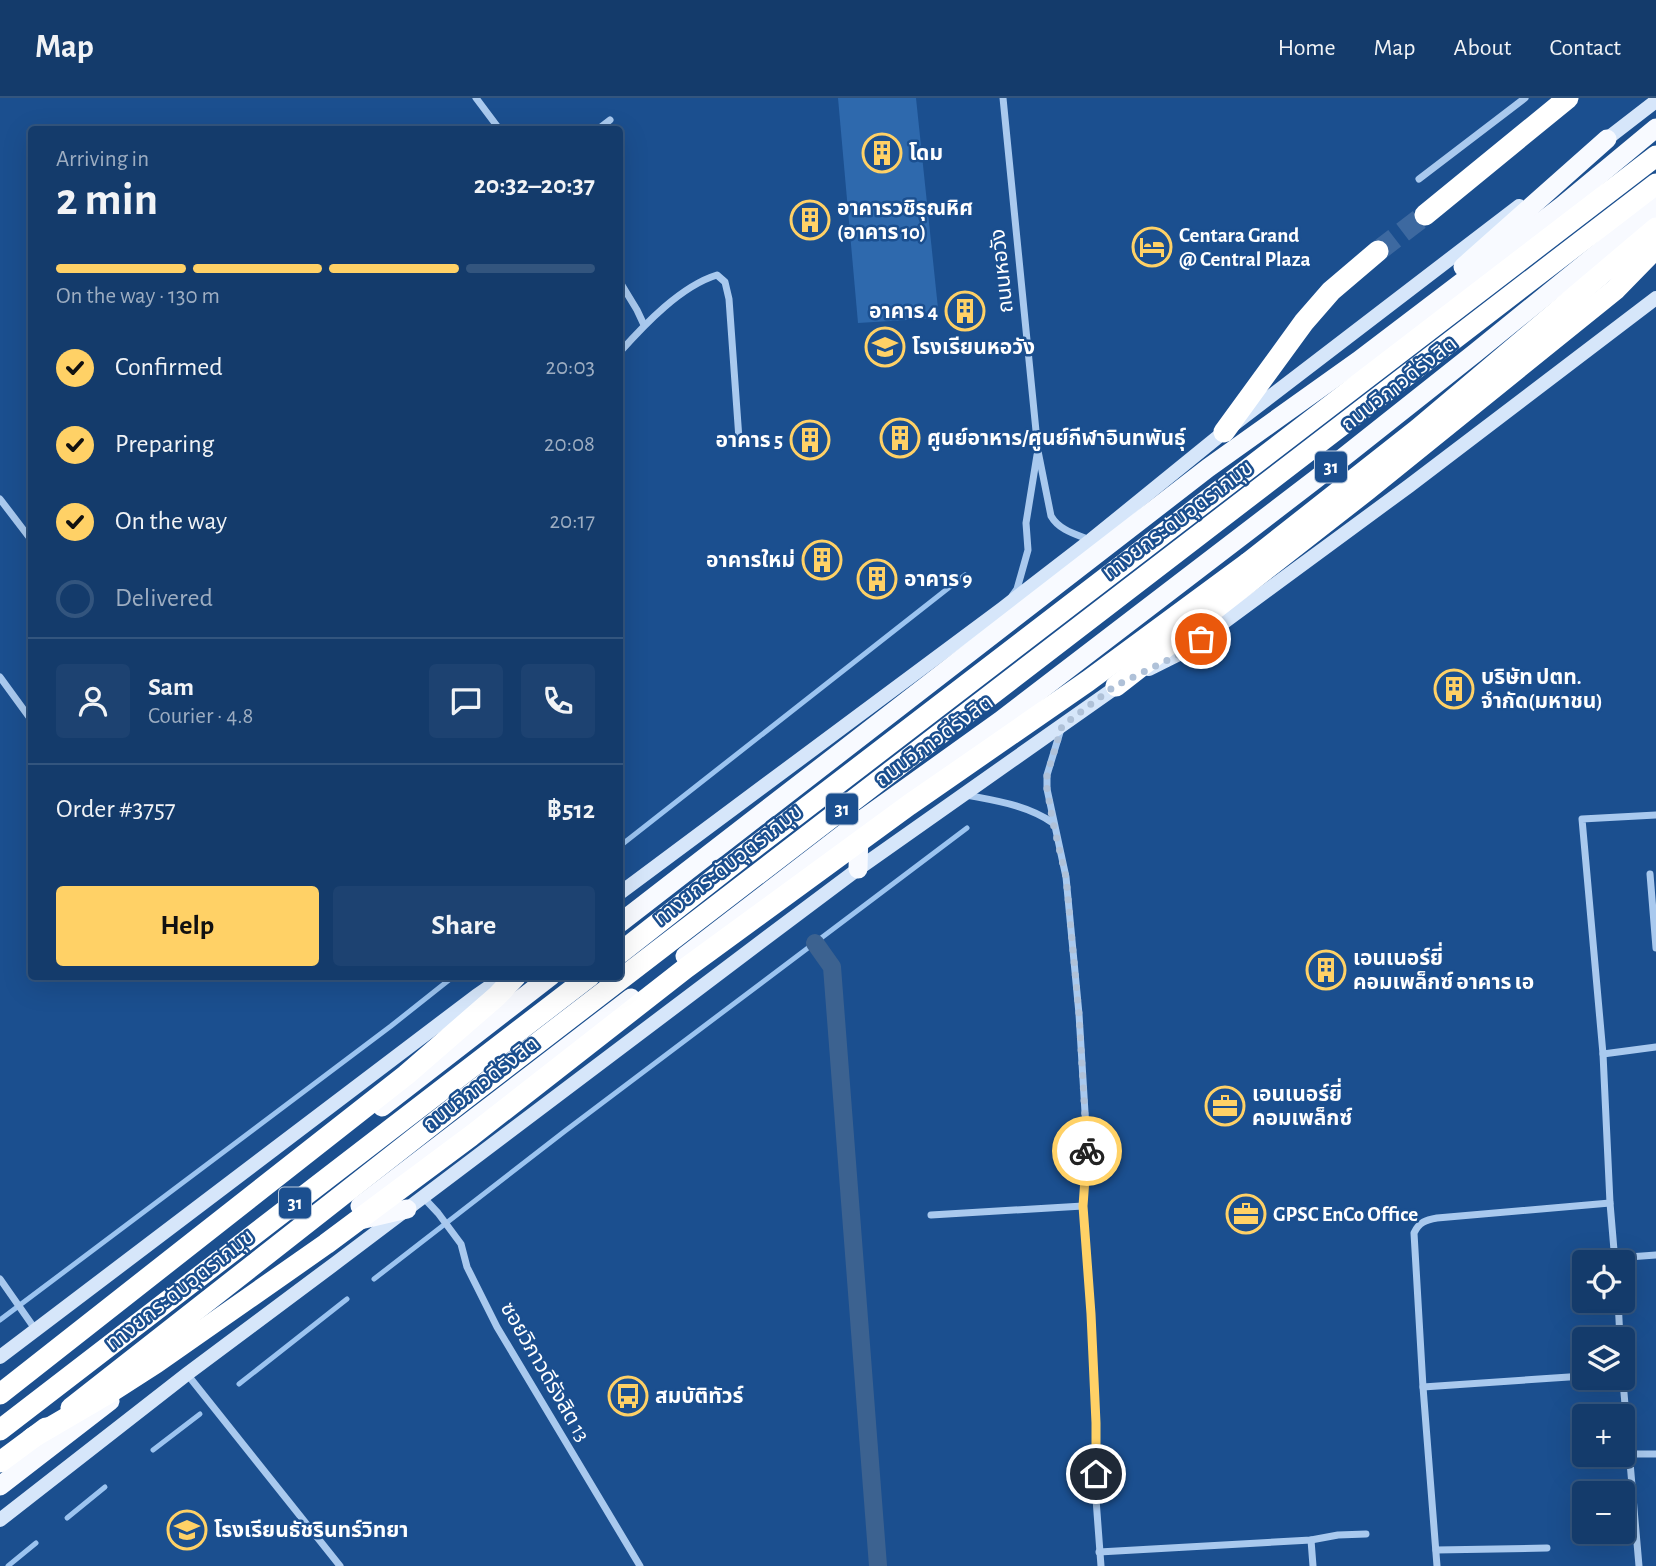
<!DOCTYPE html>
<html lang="en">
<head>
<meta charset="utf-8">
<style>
  body { margin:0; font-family:"Alegreya Sans","Noto Sans Thai",sans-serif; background:#1d4271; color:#f1f3f6; height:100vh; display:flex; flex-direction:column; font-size:26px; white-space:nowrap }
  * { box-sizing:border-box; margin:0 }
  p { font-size:23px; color:#9dadc1 }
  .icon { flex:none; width:38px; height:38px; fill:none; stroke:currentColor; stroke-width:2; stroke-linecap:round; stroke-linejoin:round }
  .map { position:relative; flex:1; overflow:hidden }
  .side { position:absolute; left:28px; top:28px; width:595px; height:854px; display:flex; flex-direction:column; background:#143b6b; border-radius:7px; box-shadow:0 7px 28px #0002,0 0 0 2px #33557e }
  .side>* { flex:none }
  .buttons { position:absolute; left:1572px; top:1152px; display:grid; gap:14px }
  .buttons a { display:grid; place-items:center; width:63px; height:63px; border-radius:7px; background:#143b6b; box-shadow:0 7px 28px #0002,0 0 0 2px #33557e; font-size:35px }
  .pin { position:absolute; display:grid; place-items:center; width:60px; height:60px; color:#fff; margin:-30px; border:4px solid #fff; border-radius:50%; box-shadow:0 2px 7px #0007 }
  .courier { position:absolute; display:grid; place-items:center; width:70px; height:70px; margin:-35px; border:5px solid #ffd166; border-radius:50%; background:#fff; color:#222; box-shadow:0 2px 9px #0007 }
  .head em { font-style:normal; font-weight:700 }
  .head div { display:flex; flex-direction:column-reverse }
  .head { display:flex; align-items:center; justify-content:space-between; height:119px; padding:0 28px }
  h1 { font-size:46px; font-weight:700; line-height:52px }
  .bar { display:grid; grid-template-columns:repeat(4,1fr); gap:10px 7px; align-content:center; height:84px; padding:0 28px }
  .bar i { height:9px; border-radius:5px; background:#33557e }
  .bar .current { background:#ffd166 }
  .bar p { grid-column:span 4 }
  .line { display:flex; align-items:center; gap:18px; padding:0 28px; border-top:2px solid #33557e }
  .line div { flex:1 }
  .round { display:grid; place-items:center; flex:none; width:74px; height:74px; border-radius:7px; background:#1d4271 }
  ol { padding:0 28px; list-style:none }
  li { display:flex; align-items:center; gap:21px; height:77px }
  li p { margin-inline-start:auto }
  li .icon { padding:7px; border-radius:50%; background:#ffd166; color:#111; stroke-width:4 }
  li:last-child { color:#9dadc1 }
  li i { width:38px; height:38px; border:4px solid #33557e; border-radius:50% }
  .cta { display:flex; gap:14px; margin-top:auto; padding:14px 28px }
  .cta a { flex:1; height:80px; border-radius:7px; background:#ffd166; color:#111; font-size:28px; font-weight:700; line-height:80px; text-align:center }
  .cta a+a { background:#1d4271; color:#f1f3f6 }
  header { display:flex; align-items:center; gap:42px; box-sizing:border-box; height:98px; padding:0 35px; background:#143b6b; border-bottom:2px solid #33557e }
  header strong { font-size:33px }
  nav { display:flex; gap:38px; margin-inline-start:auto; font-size:24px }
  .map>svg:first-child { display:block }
  .green { fill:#2e69ad }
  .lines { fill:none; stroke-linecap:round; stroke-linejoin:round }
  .stream { stroke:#9cc4f0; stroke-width:5 }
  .canal { stroke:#3c6290; stroke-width:18 }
  .motorway-tunnel { stroke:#3d69a0; stroke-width:21; stroke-dasharray:21 10; stroke-linecap:butt }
  .minor { stroke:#a9c9ee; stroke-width:7 }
  .secondary { stroke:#d6e6fa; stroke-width:14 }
  .trunk { stroke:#f8faff; stroke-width:19 }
  .motorway { stroke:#fff; stroke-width:21 }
  .motorway-bridge { stroke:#fff; stroke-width:21 }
  .done { stroke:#afc1d8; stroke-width:7; stroke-dasharray:0 12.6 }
  .route { stroke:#ffd166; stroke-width:9 }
  .labels { text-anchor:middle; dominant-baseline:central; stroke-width:5; stroke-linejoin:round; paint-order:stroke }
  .shield { fill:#1b4f8f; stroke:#bbcadd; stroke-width:2 }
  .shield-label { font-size:19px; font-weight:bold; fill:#fff }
  .poi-label { font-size:21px; font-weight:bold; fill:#fff; stroke:#1b4f8f; text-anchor:start }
  .street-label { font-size:21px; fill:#fff; stroke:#1b4f8f }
</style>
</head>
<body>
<header>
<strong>Map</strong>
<nav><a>Home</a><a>Map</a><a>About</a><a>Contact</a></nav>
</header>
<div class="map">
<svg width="1656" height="1468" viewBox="0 0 1656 1468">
  <rect width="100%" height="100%" fill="#1b4f8f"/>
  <path class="green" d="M838 0H916L939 220 858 225Z"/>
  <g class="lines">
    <g class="stream">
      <path d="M620 748 965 477"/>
      <path d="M374 1181 565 1033 967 730"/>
      <path d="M0 1222 391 928 454 878"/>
      <path d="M239 1286 347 1201"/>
      <path d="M153 1352 200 1316"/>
      <path d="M67 1420 105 1389"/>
      <path d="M8 1468 36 1445"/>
    </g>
    <path class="canal" d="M815 845 832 869 878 1468"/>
    <path class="motorway-tunnel" d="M1378 153 1425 117"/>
    <g class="minor">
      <path d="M476 0 500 32"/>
      <path d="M1003 0 1038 353 1051 418C1059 432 1075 436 1090 442"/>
      <path d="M597 32 610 22"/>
      <path d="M1419 81 1525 0"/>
      <path d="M620 184 637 212 644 227"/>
      <path d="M620 254C645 226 681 188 717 177L725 184 729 201 739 341"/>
      <path d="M0 401 32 443"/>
      <path d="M1012 498 1017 491 1028 452 1026 425 1037 357"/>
      <path d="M0 579 32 623"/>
      <path d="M1061 631 1047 677V691L1066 779 1079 916 1087 1047 1083 1108 1091 1216 1096 1325V1401L1101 1468"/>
      <path d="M966 697C997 703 1027 707 1053 725"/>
      <path d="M1650 776 1656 850"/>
      <path d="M1603 956 1656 949"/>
      <path d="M423 1099 438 1115 461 1146 467 1169 497 1229 640 1468"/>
      <path d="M931 1117 1083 1108"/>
      <path d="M1615 1160 1656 1157"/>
      <path d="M1615 1164 1610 1105 1603 956 1582 721 1656 717"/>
      <path d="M0 1181 35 1231"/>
      <path d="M1618 1202 1620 1241"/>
      <path d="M1622 1272 1639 1468"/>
      <path d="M187 1276 340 1468"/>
      <path d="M1423 1289 1584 1278"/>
      <path d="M1630 1356H1656"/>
      <path d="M1311 1442 1313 1468"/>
      <path d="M1436 1452 1547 1450"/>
      <path d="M1099 1454 1311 1442 1338 1437 1366 1436"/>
      <path d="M1437 1468 1423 1289 1414 1135C1419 1124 1426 1122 1437 1120L1610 1105"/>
    </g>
    <g class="secondary">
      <path d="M1599 47 1656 3"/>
      <path d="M1149 571 1179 556 1201 541 1409 388 1656 200"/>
      <path d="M620 795 1003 510 1091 442 1224 334 1519 108"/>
      <path d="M0 1259 476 898 505 878"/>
      <path d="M0 1422 187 1276 337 1164 758 846 858 771 1122 585"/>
    </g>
    <g class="trunk">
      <path d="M1463 169 1607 41"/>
      <path d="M858 771 859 732"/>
      <path d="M620 825 1208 370 1358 263 1562 108 1656 30"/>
      <path d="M685 858 859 724 1000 623 1316 381 1475 255 1656 108"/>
      <path d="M382 1009 551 878"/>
      <path d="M360 1108 631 900"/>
      <path d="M360 1122 407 1111"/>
      <path d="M0 1388 110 1303"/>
    </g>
    <g class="motorway">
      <path d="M1425 117 1568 0"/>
      <path d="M1224 334 1304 224 1331 193 1378 153"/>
      <path d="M1248 465 1418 331 1656 130"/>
      <path d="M1116 588 1366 393 1616 191 1656 150"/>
      <path d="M620 855 751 752 1656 58"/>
      <path d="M0 1296 406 977 497 898 516 878"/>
      <path d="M71 1310 466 1000 1656 86"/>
      <path d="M0 1332 590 878"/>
      <path d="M0 1364 46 1330"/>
    </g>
    <path class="motorway-bridge" d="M32 1340 114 1292 156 1265 326 1146 471 1038 686 870 909 707 1088 583 1248 465"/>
  </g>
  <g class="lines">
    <path class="done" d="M1087 1053 1079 916 1066 779 1053 725 1047 691V677L1062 628 1115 588 1180 556 1201 541"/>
    <path class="route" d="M1087 1053 1083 1108 1091 1216 1096 1325V1376"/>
  </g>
  <defs>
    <symbol id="building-ring" viewBox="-11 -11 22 22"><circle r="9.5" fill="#1b4f8f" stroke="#ffd166" stroke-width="1.5"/><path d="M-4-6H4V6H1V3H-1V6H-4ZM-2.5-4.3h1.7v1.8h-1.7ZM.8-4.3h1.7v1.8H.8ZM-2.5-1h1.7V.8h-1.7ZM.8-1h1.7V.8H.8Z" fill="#ffd166"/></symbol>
    <symbol id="hotel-ring" viewBox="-11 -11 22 22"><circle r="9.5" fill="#1b4f8f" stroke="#ffd166" stroke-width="1.5"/><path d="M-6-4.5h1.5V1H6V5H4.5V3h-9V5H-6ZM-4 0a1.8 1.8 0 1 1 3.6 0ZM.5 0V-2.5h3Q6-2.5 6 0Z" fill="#ffd166"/></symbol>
    <symbol id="school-ring" viewBox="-11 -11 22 22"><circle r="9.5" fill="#1b4f8f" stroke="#ffd166" stroke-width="1.5"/><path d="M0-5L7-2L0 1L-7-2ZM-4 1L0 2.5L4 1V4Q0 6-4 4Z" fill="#ffd166"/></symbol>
    <symbol id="office-ring" viewBox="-11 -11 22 22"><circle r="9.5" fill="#1b4f8f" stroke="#ffd166" stroke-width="1.5"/><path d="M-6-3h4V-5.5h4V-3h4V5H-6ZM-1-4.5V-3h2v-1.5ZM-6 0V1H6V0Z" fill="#ffd166"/></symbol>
    <symbol id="bus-ring" viewBox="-11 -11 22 22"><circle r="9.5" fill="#1b4f8f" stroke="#ffd166" stroke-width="1.5"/><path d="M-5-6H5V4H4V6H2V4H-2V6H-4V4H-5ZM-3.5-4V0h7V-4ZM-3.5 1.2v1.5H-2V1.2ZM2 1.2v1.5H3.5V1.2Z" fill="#ffd166"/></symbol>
  </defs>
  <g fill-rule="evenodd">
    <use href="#building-ring" x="860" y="33" width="44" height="44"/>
    <use href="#building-ring" x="788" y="100" width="44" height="44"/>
    <use href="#hotel-ring" x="1130" y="127" width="44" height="44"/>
    <use href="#building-ring" x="943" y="191" width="44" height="44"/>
    <use href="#school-ring" x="863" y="227" width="44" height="44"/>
    <use href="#building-ring" x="878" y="318" width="44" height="44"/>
    <use href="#building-ring" x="788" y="320" width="44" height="44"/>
    <use href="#building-ring" x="800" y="440" width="44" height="44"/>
    <use href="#building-ring" x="855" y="459" width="44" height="44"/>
    <use href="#building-ring" x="1432" y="569" width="44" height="44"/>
    <use href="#building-ring" x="1304" y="850" width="44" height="44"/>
    <use href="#office-ring" x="1203" y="986" width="44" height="44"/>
    <use href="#office-ring" x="1224" y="1094" width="44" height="44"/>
    <use href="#bus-ring" x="606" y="1276" width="44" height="44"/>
    <use href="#school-ring" x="165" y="1410" width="44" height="44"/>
  </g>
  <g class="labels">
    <g class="shield">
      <rect x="1315" y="353.5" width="32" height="31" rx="5"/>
      <rect x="826" y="695.5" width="32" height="31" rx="5"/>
      <rect x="279" y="1089.5" width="32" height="31" rx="5"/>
    </g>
    <g class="shield-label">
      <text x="1331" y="369">31</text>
      <text x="842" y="711">31</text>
      <text x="295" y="1105">31</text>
    </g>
    <g class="poi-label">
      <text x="909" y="55">โดม</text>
      <text x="837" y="110">อาคารวชิรุณหิศ<tspan x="837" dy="24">(อาคาร 10)</tspan></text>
      <text x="1179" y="137">Centara Grand<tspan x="1179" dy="24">@ Central Plaza</tspan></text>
      <text x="938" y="213" text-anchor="end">อาคาร 4</text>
      <text x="912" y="249">โรงเรียนหอวัง</text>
      <text x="927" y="340">ศูนย์อาหาร/ศูนย์กีฬาอินทพันธุ์</text>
      <text x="783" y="342" text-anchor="end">อาคาร 5</text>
      <text x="795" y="462" text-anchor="end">อาคารใหม่</text>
      <text x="904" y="481">อาคาร 9</text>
      <text x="1481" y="579">บริษัท ปตท.<tspan x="1481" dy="24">จำกัด(มหาชน)</tspan></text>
      <text x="1353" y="860">เอนเนอร์ยี่<tspan x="1353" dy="24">คอมเพล็กซ์ อาคาร เอ</tspan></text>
      <text x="1252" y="996">เอนเนอร์ยี่<tspan x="1252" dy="24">คอมเพล็กซ์</tspan></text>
      <text x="1273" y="1116">GPSC EnCo Office</text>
      <text x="655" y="1298">สมบัติทัวร์</text>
      <text x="214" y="1432">โรงเรียนธัชรินทร์วิทยา</text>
    </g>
    <g class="street-label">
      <text transform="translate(1002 173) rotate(-96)">ถนนหอวัง</text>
      <text transform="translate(1399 286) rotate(-38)">ถนนวิภาวดีรังสิต</text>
      <text transform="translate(1178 422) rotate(-37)">ทางยกระดับอุตราภิมุข</text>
      <text transform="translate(934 643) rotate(-36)">ถนนวิภาวดีรังสิต</text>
      <text transform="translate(728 767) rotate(-38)">ทางยกระดับอุตราภิมุข</text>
      <text transform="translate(481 986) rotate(-38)">ถนนวิภาวดีรังสิต</text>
      <text transform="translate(180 1192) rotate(-38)">ทางยกระดับอุตราภิมุข</text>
      <text transform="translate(545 1274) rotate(60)">ซอยวิภาวดีรังสิต 13</text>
    </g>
  </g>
</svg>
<div class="buttons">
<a><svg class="icon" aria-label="locate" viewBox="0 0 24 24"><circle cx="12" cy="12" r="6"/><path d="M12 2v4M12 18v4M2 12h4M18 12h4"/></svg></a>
<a><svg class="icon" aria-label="layers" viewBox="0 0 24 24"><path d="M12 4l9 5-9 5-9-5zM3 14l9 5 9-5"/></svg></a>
<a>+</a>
<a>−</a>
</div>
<div class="pin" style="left:1201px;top:541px;background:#ea580c"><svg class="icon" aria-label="bag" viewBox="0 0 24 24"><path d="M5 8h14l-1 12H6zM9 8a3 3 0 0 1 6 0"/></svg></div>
<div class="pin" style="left:1096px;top:1376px;background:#1f2937"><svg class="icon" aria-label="home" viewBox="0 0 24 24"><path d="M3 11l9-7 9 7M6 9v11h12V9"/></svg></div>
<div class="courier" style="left:1087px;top:1053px"><svg class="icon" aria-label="bike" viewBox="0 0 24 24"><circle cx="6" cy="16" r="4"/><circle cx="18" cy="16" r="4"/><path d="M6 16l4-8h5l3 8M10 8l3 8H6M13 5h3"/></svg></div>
<section class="side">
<div class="head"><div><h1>2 min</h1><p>Arriving in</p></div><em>20:32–20:37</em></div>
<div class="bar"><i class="current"></i><i class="current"></i><i class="current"></i><i></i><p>On the way · 130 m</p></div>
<ol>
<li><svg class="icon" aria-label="check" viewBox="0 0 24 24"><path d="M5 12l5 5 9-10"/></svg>Confirmed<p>20:03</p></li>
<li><svg class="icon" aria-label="check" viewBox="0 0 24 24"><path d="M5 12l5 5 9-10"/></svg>Preparing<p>20:08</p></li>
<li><svg class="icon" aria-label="check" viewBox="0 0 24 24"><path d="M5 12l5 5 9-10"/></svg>On the way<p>20:17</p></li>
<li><i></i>Delivered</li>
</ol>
<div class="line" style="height:126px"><a class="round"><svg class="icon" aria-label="person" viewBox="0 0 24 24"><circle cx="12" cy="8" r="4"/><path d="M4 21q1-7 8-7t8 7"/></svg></a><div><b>Sam</b><p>Courier · 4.8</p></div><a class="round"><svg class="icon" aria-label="chat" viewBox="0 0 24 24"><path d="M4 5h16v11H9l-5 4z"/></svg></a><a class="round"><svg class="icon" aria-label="phone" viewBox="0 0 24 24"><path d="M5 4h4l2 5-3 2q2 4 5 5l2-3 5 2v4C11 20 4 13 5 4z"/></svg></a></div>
<div class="line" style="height:91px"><div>Order #3757</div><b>฿512</b></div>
<div class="cta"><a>Help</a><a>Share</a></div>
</section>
</div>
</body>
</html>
